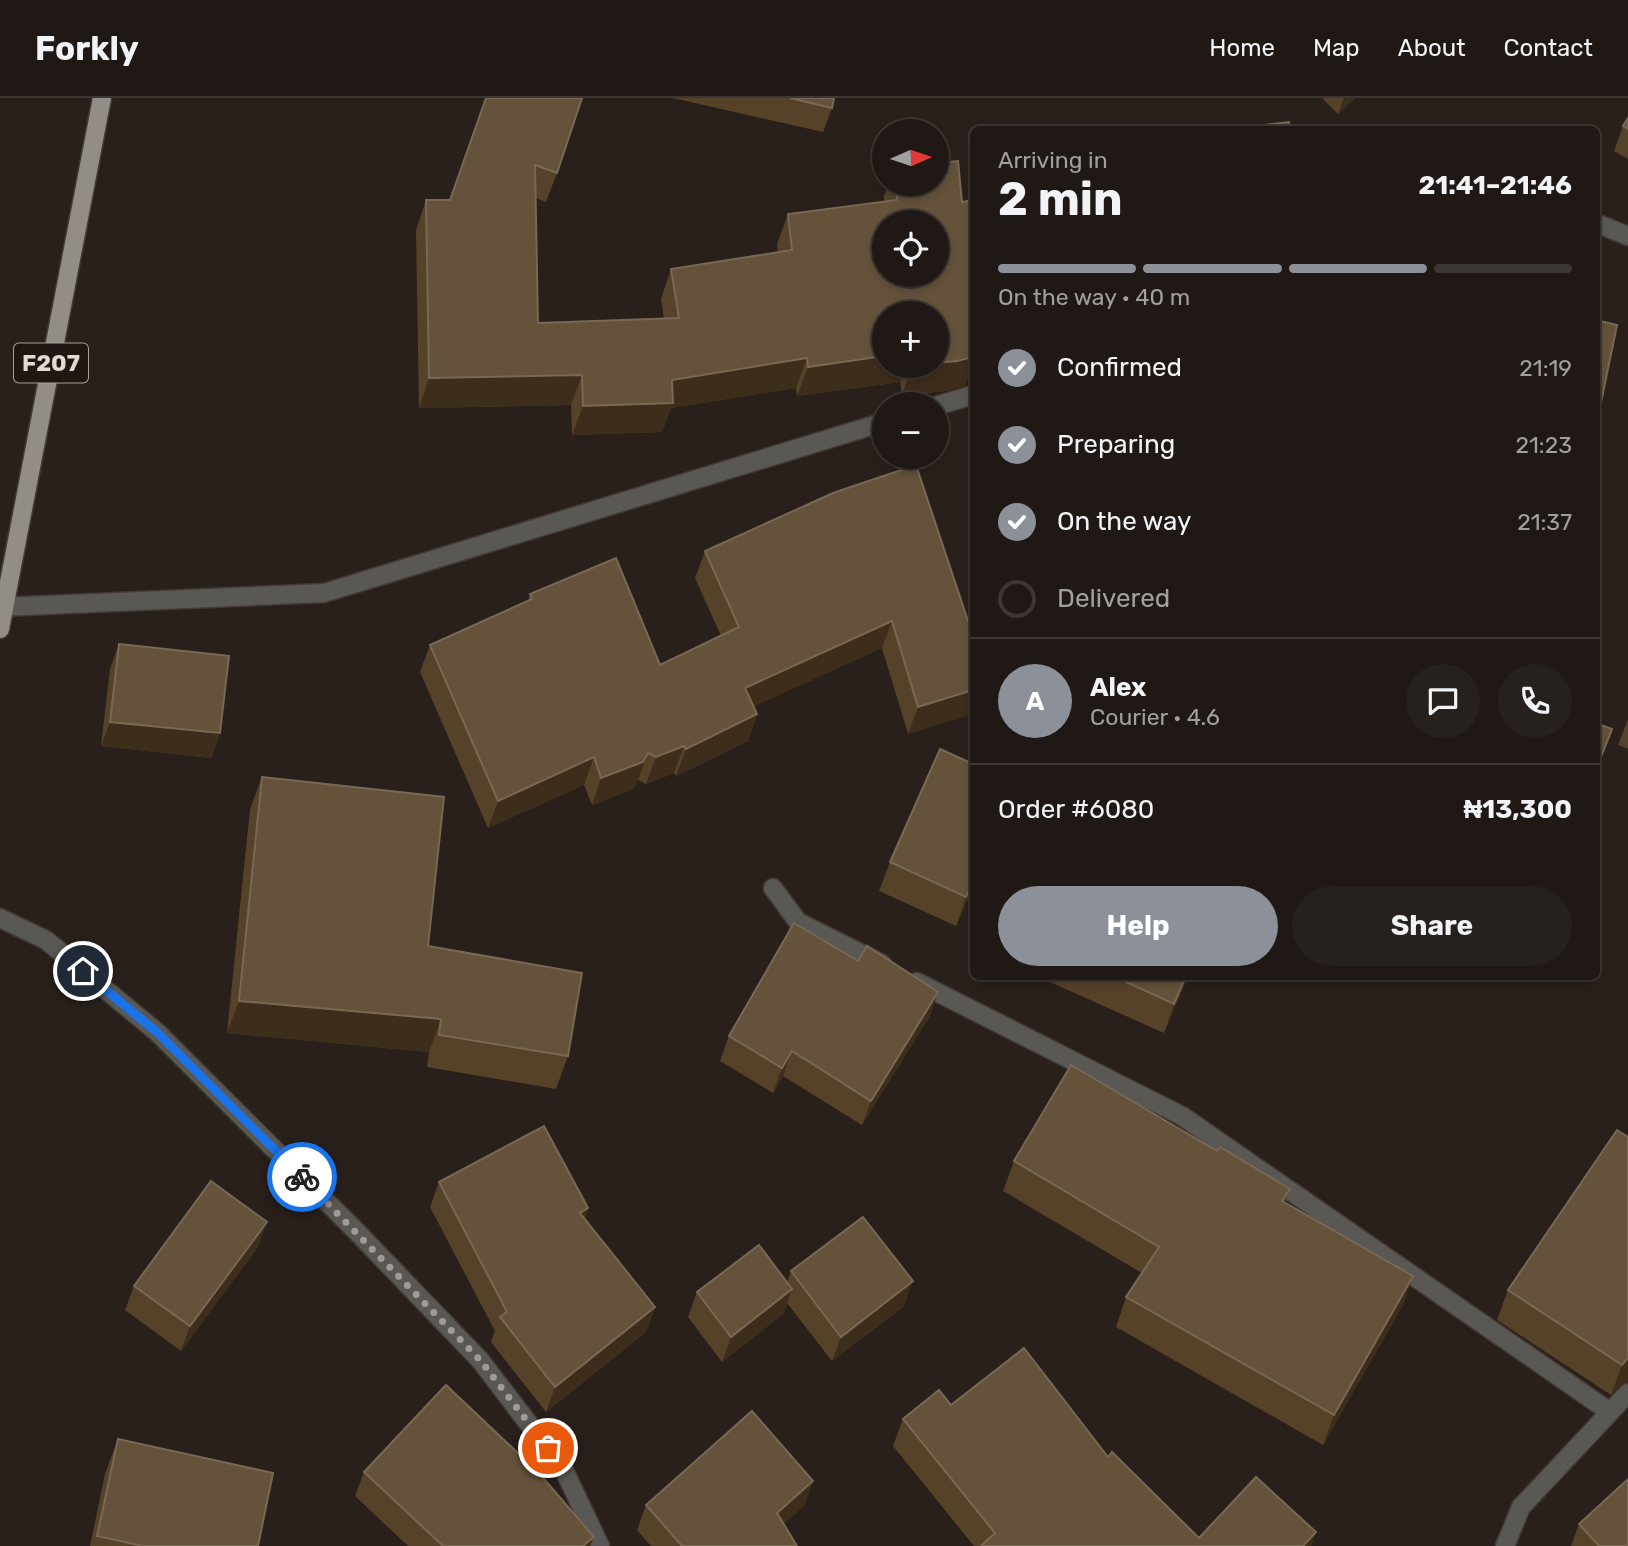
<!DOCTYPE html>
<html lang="en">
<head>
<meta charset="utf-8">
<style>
  body { margin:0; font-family:Rubik,sans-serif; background:#27211d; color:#f1f3f6; height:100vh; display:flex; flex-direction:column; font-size:26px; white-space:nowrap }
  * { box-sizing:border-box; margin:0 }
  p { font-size:23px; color:#a1a0a0 }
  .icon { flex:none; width:38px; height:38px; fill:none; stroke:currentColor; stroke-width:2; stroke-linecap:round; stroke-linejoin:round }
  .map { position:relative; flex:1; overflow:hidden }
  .details { position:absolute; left:970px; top:28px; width:630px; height:854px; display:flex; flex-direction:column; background:#1f1814; border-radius:10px; box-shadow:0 4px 10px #0003,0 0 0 2px #3c3734 }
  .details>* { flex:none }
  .needle { width:46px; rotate:87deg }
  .controls { position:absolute; left:872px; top:21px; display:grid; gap:14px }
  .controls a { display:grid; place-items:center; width:77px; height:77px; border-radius:50%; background:#1f1814; box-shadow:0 4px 10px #0003,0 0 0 2px #3c3734; font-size:35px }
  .pin { position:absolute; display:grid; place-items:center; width:60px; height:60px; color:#fff; margin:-30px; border:4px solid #fff; border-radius:50%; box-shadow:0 2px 7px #0007 }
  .courier { position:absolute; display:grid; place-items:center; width:70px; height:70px; margin:-35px; border:5px solid #1a73e8; border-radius:50%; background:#fff; color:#222; box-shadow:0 2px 9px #0007 }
  .summary em { font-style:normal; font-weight:700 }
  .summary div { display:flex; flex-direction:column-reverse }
  .summary { display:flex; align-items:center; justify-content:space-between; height:119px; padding:0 28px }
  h1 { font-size:46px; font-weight:700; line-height:52px }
  .bar { display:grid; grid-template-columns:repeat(4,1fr); gap:10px 7px; align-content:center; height:84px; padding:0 28px }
  .bar i { height:9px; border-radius:5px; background:#3c3734 }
  .bar .selected { background:#8c9099 }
  .bar p { grid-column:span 4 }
  .line { display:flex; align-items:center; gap:18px; padding:0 28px; border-top:2px solid #3c3734 }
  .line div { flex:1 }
  .round { display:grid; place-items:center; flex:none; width:74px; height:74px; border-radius:37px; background:#27211d }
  ol { padding:0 28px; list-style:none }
  li { display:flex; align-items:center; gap:21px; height:77px }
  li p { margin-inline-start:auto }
  li .icon { padding:7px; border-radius:50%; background:#8c9099; color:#fff; stroke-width:4 }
  li:last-child { color:#a1a0a0 }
  li i { width:38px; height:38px; border:4px solid #3c3734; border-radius:50% }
  .cta { display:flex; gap:14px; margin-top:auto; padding:14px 28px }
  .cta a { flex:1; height:80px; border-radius:42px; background:#8c9099; color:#fff; font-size:28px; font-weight:700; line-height:80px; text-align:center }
  .cta a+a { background:#27211d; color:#f1f3f6 }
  header { display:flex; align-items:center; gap:42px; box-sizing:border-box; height:98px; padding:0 35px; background:#1f1814; border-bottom:2px solid #3c3734 }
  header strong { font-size:33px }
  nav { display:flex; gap:38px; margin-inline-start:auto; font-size:24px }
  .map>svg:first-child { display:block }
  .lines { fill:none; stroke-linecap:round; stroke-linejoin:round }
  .minor-casing { stroke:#433a35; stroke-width:21 }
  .major-casing { stroke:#433a35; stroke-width:21 }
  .minor { stroke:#5a5854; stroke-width:18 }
  .major { stroke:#928e85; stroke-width:18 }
  .wall { fill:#564228; fill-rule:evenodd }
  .shaded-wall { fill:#3d2d1b }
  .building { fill:#64523b; stroke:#786854; stroke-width:2; fill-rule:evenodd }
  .done { stroke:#a19a96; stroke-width:7; stroke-dasharray:0 12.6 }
  .route { stroke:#1a73e8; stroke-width:9 }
  .labels { text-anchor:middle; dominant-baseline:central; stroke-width:7; stroke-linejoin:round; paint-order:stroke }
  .shield { fill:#1f1712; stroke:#a7a09d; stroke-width:2 }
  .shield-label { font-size:23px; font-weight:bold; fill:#e1dbd8 }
</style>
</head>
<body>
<header>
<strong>Forkly</strong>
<nav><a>Home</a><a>Map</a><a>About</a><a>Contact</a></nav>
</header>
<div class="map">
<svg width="1628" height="1448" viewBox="0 0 1628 1448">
  <rect width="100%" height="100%" fill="#29201b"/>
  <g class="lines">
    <defs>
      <g id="minor">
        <path d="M1596 125 1628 138"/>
        <path d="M936 308 973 297"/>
        <path d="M0 509 324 495 884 324"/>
        <path d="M773 790 798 824 882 866"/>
        <path d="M0 820 46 842 158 935 358 1135 480 1262 564 1372 600 1448"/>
        <path d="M917 884 1182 1018 1610 1314"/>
        <path d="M1505 1448 1521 1409 1628 1295"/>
      </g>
      <path id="major" d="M0 531 102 0"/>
    </defs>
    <use href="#minor" class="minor-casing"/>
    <use href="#major" class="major-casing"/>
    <use href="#minor" class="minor"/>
    <use href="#major" class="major"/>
  </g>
  <g class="wall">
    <path d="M486 0 557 75 546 104 536 100 538 225 664 221 661 201 671 171 778 154 777 146 788 116 884 104V98L888 86H936L962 104 973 102V265L965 288 946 293 902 297 900 284 797 298 796 290 671 310 662 334 572 337 571 307 419 310 416 132 426 102H450ZM884 215 936 268H884Z"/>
    <path d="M673 0H834L832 10 823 34Z"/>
    <path d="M1322 0H1355L1338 16Z"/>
    <path d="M1628 20V61L1614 53 1623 28Z"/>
    <path d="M705 453 973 538 908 636 882 550 754 608 757 616 748 643 676 678 674 675 646 686 638 682 633 691 592 707 584 687 488 730 420 574 430 547 528 503 530 496 660 567 721 538 695 480Z"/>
    <path d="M119 546 220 635 211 660 101 648 110 571Z"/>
    <path d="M1628 621V651L1618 647Z"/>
    <path d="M973 666V789L956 828 879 793 890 764Z"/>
    <path d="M262 679 428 848 568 958 556 991 427 969 429 954 227 935 250 711Z"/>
    <path d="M1052 878H1188L1164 935 1050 884Z"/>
    <path d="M930 918 862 1027 783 978 773 995 720 963 729 938Z"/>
    <path d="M1628 1039V1284L1620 1287 1611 1297 1497 1222 1508 1192Z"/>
    <path d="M1217 1053 1290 1091 1285 1104 1413 1178 1403 1207 1323 1347 1116 1229 1126 1199 1142 1175 1003 1093 1014 1063Z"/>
    <path d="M439 1084 588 1110 585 1120 655 1209 646 1234 546 1314 491 1244 495 1233 430 1109Z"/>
    <path d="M258 1149 181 1253 125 1212 134 1188Z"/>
    <path d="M791 1173 904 1208 832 1263 787 1205 783 1216 722 1264 688 1219 697 1194 787 1185Z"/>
    <path d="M951 1307 1108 1359 1199 1440 1316 1434 1311 1448H974L893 1348 903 1321Z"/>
    <path d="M118 1341 258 1448H90L105 1376Z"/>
    <path d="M364 1374 594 1439 590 1448H408L355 1398Z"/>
    <path d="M813 1383 804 1408 783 1426 797 1448H651L637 1432 646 1407Z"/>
    <path d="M1579 1426 1628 1448H1571Z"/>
  </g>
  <g class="shaded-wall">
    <path d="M1344 0H1355L1338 16Z"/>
    <path d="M884 258V268H906L900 284 797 298 808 269Z"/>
    <path d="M973 259V265L965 288 946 293 902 297 912 268H936V265Z"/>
    <path d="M807 260 796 290 671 310 662 334 572 337 583 308 672 282Z"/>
    <path d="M582 277 571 307 419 310 429 280Z"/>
    <path d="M892 523 882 550 735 617 745 590Z"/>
    <path d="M973 592V616L908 636 918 609Z"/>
    <path d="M757 616 748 643 676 678 686 651Z"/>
    <path d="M110 624 220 635 211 660 101 648Z"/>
    <path d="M684 648 674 675 646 686 656 659Z"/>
    <path d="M648 655 638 682 633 691 592 707 601 680Z"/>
    <path d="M594 659 584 687 488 730 498 703Z"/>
    <path d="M973 784V789L956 828 966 799Z"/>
    <path d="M1186 878H1188L1164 935 1174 906Z"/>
    <path d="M938 894 930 918 862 1027 871 1003Z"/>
    <path d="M239 903 441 921 429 954 227 935Z"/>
    <path d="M792 953 783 978 773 995 782 970Z"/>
    <path d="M588 1110 579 1135 580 1115Z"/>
    <path d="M267 1124 258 1149 181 1253 190 1228Z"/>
    <path d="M1413 1178 1403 1207 1323 1347 1334 1317Z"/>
    <path d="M913 1183 904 1208 832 1263 841 1239Z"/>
    <path d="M792 1191 783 1216 722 1264 731 1239Z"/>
    <path d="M655 1209 646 1234 546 1314 555 1289Z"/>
    <path d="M1628 1260V1284L1620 1287 1611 1297 1622 1267Z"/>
    <path d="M813 1383 804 1408 768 1440 777 1415Z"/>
    <path d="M1316 1434 1311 1448H1303Z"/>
    <path d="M594 1439 590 1448H583Z"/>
  </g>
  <g class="building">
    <path d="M486 0H582L557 75 535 67 538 225 679 220 671 171 792 152 788 116 897 102 896 86H936V65L958 63 962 104 973 102V210H971L973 232V259L957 263 936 265V215H884V258L808 269 807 260 672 282 673 305 583 308 582 277 429 280 426 102H450ZM884 124H936V177H884Z"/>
    <path d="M790 0H834L832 10Z"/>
    <path d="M1628 20V31L1623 28Z"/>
    <path d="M1289 24 1290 32H1222Z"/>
    <path d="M1190 27V32H1114Z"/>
    <path d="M1596 222 1617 227 1596 329Z"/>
    <path d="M916 367 973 538V592L918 609 892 523 745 590 757 616 686 651 684 648 656 659 648 655 643 664 601 680 594 659 498 703 430 547 532 501 530 496 616 460 660 567 739 529 705 453 833 395Z"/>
    <path d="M119 546 229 558 220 635 110 624Z"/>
    <path d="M1596 625 1612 631 1596 672Z"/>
    <path d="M940 651 973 666V784L966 799 890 764Z"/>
    <path d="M262 679 444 699 428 848 582 875 568 958 439 937 441 921 239 903Z"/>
    <path d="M794 825 858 863 867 848 938 894 871 1003 792 953 782 970 729 938Z"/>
    <path d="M1113 878H1186L1174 906Z"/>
    <path d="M1071 967 1217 1053 1220 1049 1290 1091 1282 1103 1413 1178 1334 1317 1126 1199 1159 1149 1014 1063Z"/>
    <path d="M544 1028 588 1110 580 1115 655 1209 555 1289 500 1219 507 1214 439 1084Z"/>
    <path d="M1617 1032 1628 1039V1260L1622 1267 1508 1192Z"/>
    <path d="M211 1083 267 1124 190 1228 134 1188Z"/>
    <path d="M863 1119 913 1183 841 1239 791 1173Z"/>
    <path d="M759 1147 792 1191 731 1239 697 1194Z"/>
    <path d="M1024 1250 1108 1359 1112 1354 1199 1440 1256 1379 1316 1434 1303 1448H981L995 1435 903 1321 939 1292 951 1307Z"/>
    <path d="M446 1287 538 1374 594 1439 583 1448H443L364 1374Z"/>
    <path d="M752 1313 813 1383 777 1415 797 1448H682L646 1407Z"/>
    <path d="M118 1341 273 1375 258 1448H143L97 1438Z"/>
    <path d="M1628 1381V1448H1599L1579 1426Z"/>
  </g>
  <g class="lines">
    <path class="done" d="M302 1079 480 1262 548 1350"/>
    <path class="route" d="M83 873 158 935 302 1079"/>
  </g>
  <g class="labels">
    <rect class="shield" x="14" y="245.5" width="74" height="39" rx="5"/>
    <g class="shield-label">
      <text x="51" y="265">F207</text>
    </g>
  </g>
</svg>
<div class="controls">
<a><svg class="needle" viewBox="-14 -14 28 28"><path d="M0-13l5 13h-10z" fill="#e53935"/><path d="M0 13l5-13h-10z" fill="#a1a0a0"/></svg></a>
<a><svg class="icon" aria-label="locate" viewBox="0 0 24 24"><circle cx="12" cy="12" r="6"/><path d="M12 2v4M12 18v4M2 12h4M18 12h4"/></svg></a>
<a>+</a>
<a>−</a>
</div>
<div class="pin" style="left:548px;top:1350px;background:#ea580c"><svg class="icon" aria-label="bag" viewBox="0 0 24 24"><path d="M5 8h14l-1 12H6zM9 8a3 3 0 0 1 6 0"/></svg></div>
<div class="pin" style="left:83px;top:873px;background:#1f2937"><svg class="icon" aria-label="home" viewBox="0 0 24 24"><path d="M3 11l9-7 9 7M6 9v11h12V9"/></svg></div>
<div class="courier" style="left:302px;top:1079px"><svg class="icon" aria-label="bike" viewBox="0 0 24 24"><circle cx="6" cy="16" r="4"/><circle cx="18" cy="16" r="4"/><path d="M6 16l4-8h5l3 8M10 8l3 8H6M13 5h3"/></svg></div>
<section class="details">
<div class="summary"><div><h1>2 min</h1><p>Arriving in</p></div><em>21:41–21:46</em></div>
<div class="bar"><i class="selected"></i><i class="selected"></i><i class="selected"></i><i></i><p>On the way · 40 m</p></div>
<ol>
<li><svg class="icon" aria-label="check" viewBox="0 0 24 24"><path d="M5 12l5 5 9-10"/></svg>Confirmed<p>21:19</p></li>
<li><svg class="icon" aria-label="check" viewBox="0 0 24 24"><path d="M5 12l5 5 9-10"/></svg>Preparing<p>21:23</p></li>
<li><svg class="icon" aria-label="check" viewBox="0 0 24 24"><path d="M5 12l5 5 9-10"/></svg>On the way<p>21:37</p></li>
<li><i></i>Delivered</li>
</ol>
<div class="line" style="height:126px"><b class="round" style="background:#8c9099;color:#fff">A</b><div><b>Alex</b><p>Courier · 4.6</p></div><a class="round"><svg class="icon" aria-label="chat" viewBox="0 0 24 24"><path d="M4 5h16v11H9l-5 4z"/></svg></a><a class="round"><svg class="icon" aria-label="phone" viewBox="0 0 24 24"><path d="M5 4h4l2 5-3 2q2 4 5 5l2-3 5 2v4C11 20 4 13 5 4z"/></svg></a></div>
<div class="line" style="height:91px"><div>Order #6080</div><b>₦13,300</b></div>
<div class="cta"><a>Help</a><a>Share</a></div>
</section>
</div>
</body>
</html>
